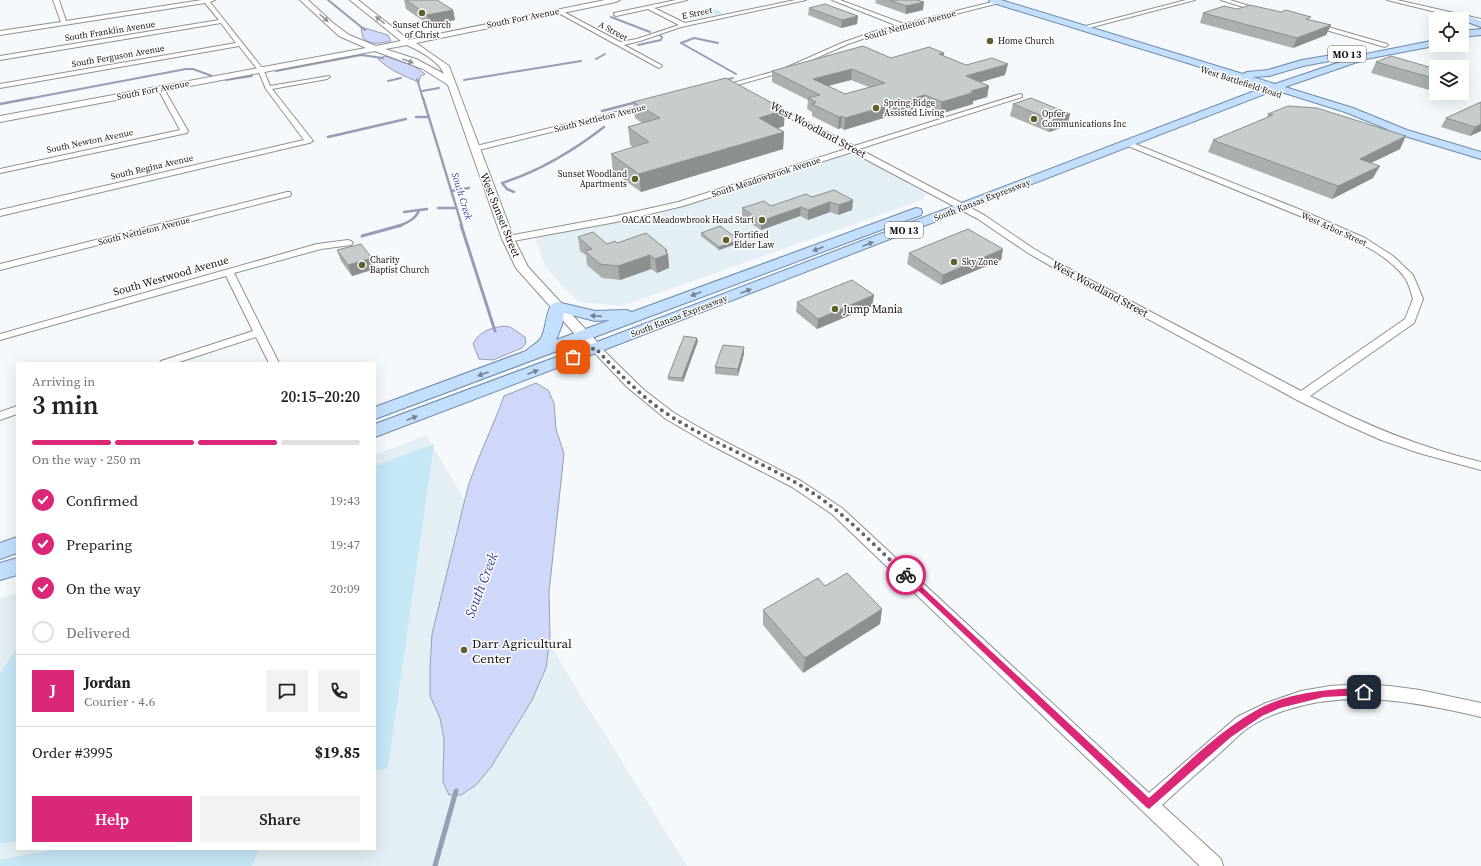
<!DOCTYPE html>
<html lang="en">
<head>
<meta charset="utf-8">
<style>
  body { margin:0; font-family:"Source Serif 4",serif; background:#f2f2f2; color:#222; height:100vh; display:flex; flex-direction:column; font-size:15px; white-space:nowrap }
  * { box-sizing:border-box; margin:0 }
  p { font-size:13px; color:#767676 }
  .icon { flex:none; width:22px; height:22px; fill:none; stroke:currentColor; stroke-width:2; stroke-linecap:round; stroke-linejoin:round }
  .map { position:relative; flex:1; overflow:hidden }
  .panel { position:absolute; left:16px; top:362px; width:360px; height:488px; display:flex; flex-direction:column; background:#fff; border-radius:0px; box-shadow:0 4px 16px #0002 }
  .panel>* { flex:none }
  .fabs { position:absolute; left:1429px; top:12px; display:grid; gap:8px }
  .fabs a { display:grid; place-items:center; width:40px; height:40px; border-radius:0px; background:#fff; box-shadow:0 4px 16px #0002; font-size:20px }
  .pin { position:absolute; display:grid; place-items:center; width:34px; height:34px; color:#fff; margin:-17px; border-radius:8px; box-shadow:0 2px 6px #0006 }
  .courier { position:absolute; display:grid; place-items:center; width:40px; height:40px; margin:-20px; border:3px solid #db2777; border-radius:50%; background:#fff; color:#222; box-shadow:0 1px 5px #0007 }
  .headline em { font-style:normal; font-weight:600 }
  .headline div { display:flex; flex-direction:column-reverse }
  .headline { display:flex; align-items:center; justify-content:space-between; height:68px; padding:0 16px }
  h1 { font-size:26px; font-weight:600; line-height:30px }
  .bar { display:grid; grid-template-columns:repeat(4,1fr); gap:6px 4px; align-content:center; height:48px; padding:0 16px }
  .bar i { height:5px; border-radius:3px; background:#e0e0e0 }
  .bar .current { background:#db2777 }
  .bar p { grid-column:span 4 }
  .line { display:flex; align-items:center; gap:10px; padding:0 16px; border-top:1px solid #e0e0e0 }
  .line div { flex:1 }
  .round { display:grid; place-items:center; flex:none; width:42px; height:42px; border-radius:0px; background:#f2f2f2 }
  ol { padding:0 16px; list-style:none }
  li { display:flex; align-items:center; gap:12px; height:44px }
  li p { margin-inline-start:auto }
  li .icon { padding:4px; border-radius:50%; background:#db2777; color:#fff; stroke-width:4 }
  li:last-child { color:#767676 }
  li i { width:22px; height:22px; border:2px solid #e0e0e0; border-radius:50% }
  .primary-button { display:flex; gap:8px; margin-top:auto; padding:8px 16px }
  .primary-button a { flex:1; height:46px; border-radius:0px; background:#db2777; color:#fff; font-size:16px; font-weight:600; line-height:46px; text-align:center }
  .primary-button a+a { background:#f2f2f2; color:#222 }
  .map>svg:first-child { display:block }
  .built { fill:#e3eff4 }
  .green { fill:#c6e7f6 }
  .water { fill:#d0d8fa; stroke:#979db5 }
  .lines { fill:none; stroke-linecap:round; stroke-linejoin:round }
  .stream-far3 { stroke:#979db5; stroke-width:2 }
  .stream-far2 { stroke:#979db5; stroke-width:2.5 }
  .stream-far1 { stroke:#979db5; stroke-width:3 }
  .stream { stroke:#979db5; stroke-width:5 }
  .street-casing { stroke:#8d9193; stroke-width:2 }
  .secondary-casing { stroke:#8d9193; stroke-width:2 }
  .primary-casing { stroke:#6d8aaa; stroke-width:2 }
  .street { fill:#fff; fill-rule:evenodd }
  .secondary { fill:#fff; fill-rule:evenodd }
  .primary { fill:#c4dffd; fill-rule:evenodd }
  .wall { fill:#abafaf; fill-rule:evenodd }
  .shaded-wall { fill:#8b8f8f }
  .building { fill:#c7cccc; stroke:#8b8f8f; fill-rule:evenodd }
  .oneway { fill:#959596 }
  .oneway2 { fill:#748495 }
  .route { fill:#db2777 }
  .done { stroke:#626466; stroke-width:4; stroke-dasharray:0 7.2 }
  .poi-dot { fill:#605f2c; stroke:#fff; stroke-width:1.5 }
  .labels { text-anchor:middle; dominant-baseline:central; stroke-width:3; stroke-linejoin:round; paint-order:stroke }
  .far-street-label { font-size:9px; fill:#131415; stroke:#fff }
  .far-poi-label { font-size:9px; fill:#131415; stroke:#fff; text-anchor:start }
  .shield { fill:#fff; stroke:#5a5a5b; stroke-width:1 }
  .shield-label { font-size:10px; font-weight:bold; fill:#131415 }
  .far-water-label { font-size:10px; font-style:italic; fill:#373b99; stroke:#fff }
  .street-label { font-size:11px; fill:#131415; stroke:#fff }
  .poi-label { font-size:11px; fill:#131415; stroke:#fff; text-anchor:start }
  .near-poi-label { font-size:13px; fill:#131415; stroke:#fff; text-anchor:start }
  .near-water-label { font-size:14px; font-style:italic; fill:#373b99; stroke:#fff }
</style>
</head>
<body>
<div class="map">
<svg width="1481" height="866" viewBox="0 0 1481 866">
  <rect width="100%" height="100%" fill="#f5f9fb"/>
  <g class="built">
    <path d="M849 154 858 156 927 194 922 200 622 306 578 302 545 267 535 237 658 214Z"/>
    <path d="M426 435 584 701 687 866H0V599L17 593V849H375V455Z"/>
  </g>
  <g class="green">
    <path d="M714 9 723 13 698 18 689 14Z"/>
    <path d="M434 444 388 768 375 771V466Z"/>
    <path d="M17 649V841L0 844V673Z"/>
    <path d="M56 849H259L252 866H0V860Z"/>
  </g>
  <g class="water">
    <path d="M361 27 388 35 391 41C380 43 372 46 363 38Z"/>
    <path d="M385 56 414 66 425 74 420 77 419 82C403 76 390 70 378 59Z"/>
    <path d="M504 326 510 327 525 337 526 343 522 348 493 360 479 359 473 344C479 331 491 328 504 326Z"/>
    <path d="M536 383 548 390 554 403 556 429 564 454 549 592 550 637 546 668 532 700 491 767 476 785 461 795H449L443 782 444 739 440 718 430 696V667L432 634 468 487C478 456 493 427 504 396Z"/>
  </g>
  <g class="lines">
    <g class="stream-far3">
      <path d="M328 0 365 30"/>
      <path d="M611 17 650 32"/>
      <path d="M718 43 694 38 681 43 736 74"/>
      <path d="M638 45 661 40 662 37 659 35"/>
      <path d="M596 59 605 54"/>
      <path d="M276 71 361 55 383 58"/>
      <path d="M417 79 423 99"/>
      <path d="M226 80 252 76"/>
      <path d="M464 80C503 74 542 67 581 61"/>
      <path d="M725 80 733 78"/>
      <path d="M388 81 401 78"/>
      <path d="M422 91 439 88"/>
      <path d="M27 99 186 69H193L212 76"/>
    </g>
    <g class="stream-far2">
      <path d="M423 98 462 226"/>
      <path d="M0 104 32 98"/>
      <path d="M602 111 637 102"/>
      <path d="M416 117H429"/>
      <path d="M328 137 406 119"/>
      <path d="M451 191 469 188"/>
      <path d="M514 192 507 189 502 183C540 171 573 151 604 127"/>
      <path d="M438 208H456"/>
      <path d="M404 212 427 209"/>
      <path d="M399 226C408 222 416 219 419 210"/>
    </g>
    <g class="stream-far1">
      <path d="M461 225 495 331"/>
      <path d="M362 236 402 225"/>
    </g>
    <path class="stream" d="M435 866 456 791"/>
    <defs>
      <g id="street">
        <path d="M53 0H59L66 21 202 0H215L210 2 263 69 270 86 329 76 330 77 327 79 272 89 313 141 309 143 0 216V210L304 140 266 89 258 70 239 46 0 88V84L236 43 221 23 0 60V56L219 20 205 3 0 35V31L61 22Z"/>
        <path d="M676 0H687L654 8 685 23 795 0H806L681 27 640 41 624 45 661 65 662 66 659 68 555 11 560 10 620 42 637 39 679 25 648 9 616 16 614 15V13Z"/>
        <path d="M832 0H840L904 24 1000 0 1003 2 877 34 848 44 787 71 723 89H719V87L783 69 844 42 873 32 898 26Z"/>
        <path d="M1186 0H1195L1081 30 1078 28Z"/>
        <path d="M1221 0H1230L1262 10 1259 12Z"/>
        <path d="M1387 0H1397L1481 19V23Z"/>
        <path d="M1314 23 1387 44 1388 45 1385 47 1312 26 1311 25Z"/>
        <path d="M161 87 164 89 188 131 187 133 0 173V169L180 130 158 89Z"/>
        <path d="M1020 94 1022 95V97L859 149 984 215 1034 249 1062 265 1301 391 1405 319 1413 299C1411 292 1409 284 1405 278 1388 254 1352 239 1327 227L1123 144 1127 142H1130L1301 210 1365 238 1393 256 1413 275 1423 299 1414 323 1310 396C1365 425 1421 448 1481 462V470L1419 453 1381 440 1345 424 1297 400 1056 269 1028 253 978 219 852 152 683 206 616 222 508 242 503 239 508 236 616 216 678 202 846 149 768 106V104H772L854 146Z"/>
        <path d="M649 104 651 105V107L475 151 471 149 472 147Z"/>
        <path d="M287 192H290L291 194 290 196 0 270V264Z"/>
        <path d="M348 240 351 241 353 243 351 245 321 249 234 273 279 363H269L256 337 176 363H160L161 361 253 331 226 276 0 340V334L317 244Z"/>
        <path d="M595 345 599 346 644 390 674 413 716 437 801 481 842 508 1149 793 1237 717 1266 703 1301 691 1330 686 1360 684 1390 686 1420 690 1481 703V717C1417 702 1351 689 1286 710 1274 714 1259 720 1248 728 1238 735 1230 744 1221 752 1201 770 1181 787 1162 805L1221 859 1223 866H1200L832 514 792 487 707 443 666 419 627 387 590 348Z"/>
        <path d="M17 406V414L0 420V412Z"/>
      </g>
      <path id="secondary" d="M300 0H308L333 23 349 35 376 46 401 41 350 0H358L409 40 605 0H620L616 2 416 43 449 66 514 239 528 267 600 345 602 348 600 351 595 352 590 351 516 268 502 239 448 85 423 69 375 51 0 122V116L366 48 339 36ZM407 45C420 51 439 61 444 74L416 59 385 49Z"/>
      <g id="primary">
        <path d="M989 0H1001L1243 74 1247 72 1268 70 1302 60 1332 55 1337 58 1335 60 1303 66 1269 76 1253 77 1275 84 1361 55 1436 40V45H1439L1366 59 1285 87 1353 108 1407 130 1481 152V159L1388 131 1387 129 1345 112 1275 90 601 351 375 437V424L589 345 1265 87 990 2Z"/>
        <path d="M1465 15 1481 21V27L1462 20 1461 18 1462 16Z"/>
        <path d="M1481 29V35L1462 37V31Z"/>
        <path d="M916 208 921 209 922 212 921 215 375 419V407L526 351C531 346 538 343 541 338 547 327 545 313 552 304L557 302 595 311 626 310 632 312ZM564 313 595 321 610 320 556 340 562 325Z"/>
        <path d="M17 537V553L0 559V543Z"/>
        <path d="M17 558V575L0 580V563Z"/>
      </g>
    </defs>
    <use href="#street" class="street-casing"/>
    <use href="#secondary" class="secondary-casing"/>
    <use href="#primary" class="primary-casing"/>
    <use href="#street" class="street"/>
    <use href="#secondary" class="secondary"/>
    <use href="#primary" class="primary"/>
  </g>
  <g class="wall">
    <path d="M404 0H437L453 10 455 20 429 25 406 9Z"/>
    <path d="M876 0H917L923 10 906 14 875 3Z"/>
    <path d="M809 8 858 16 857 24 841 28 808 15Z"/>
    <path d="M1237 9 1310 20 1331 25 1326 35 1293 48 1200 23 1203 13Z"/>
    <path d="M943 56 966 65 1005 75 980 82 989 86 987 97 973 101V104L940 114 923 106 844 130 841 128 838 129 812 116V112L807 109 808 100 772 82V71L891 58ZM851 80 869 87 845 94 828 86Z"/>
    <path d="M1376 62 1436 69V92L1371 73Z"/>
    <path d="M633 102 784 126 778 128 784 132 783 149 641 192 613 172 611 154 633 147 630 145 628 127 642 123 635 118Z"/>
    <path d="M1481 102V131L1470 136 1441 127 1446 118Z"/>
    <path d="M1013 104 1070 114 1067 126 1049 132 1010 116Z"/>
    <path d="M1268 114 1400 149 1371 163 1373 178 1332 199 1208 152 1213 140 1267 118Z"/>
    <path d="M812 197 853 200 852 210 838 215 830 212 808 220 800 216 761 230 742 218V208L771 206Z"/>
    <path d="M701 233 739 243 719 250 701 236Z"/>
    <path d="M578 237 607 244 617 243 667 253 668 254 669 268 657 273 651 269 620 280 602 278 587 265 586 255 580 251Z"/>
    <path d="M1003 249 1001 260 941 285 907 264 909 253Z"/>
    <path d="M337 250 372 258 375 269 352 276 341 261Z"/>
    <path d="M874 295 872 306 817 329 796 312 797 302Z"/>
    <path d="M698 341 683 382 668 380V377Z"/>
    <path d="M744 354 738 376 715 374V367Z"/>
    <path d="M825 586 882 609 880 624 803 673 763 625V610Z"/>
  </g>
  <g class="shaded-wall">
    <path d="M924 2 923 10 906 14V6Z"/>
    <path d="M453 10 455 20 429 25 427 15Z"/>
    <path d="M858 16 857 24 841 28 842 20Z"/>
    <path d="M1331 25 1326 35 1293 48 1297 38Z"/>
    <path d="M944 53 942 64 939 54Z"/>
    <path d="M1008 64 1005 75 964 87 966 76Z"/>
    <path d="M852 69 851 80 812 90 813 79Z"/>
    <path d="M989 86 987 97 973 101V104L940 114 942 102 971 91Z"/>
    <path d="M925 95 923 106 844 130 845 118Z"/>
    <path d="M785 110 784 126 759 135V118Z"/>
    <path d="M1070 114 1067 126 1049 132 1052 120Z"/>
    <path d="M842 116 841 128 838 129 839 117Z"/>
    <path d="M1481 124V131L1470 136 1475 127Z"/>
    <path d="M784 132 783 149 641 192 639 174Z"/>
    <path d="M1406 136 1400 149 1354 171 1360 159Z"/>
    <path d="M1380 166 1373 178 1332 199 1338 186Z"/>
    <path d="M853 200 852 210 838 215 839 205Z"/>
    <path d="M830 202V212L808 220V210Z"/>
    <path d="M801 207 800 216 761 230V221Z"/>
    <path d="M739 240V243L719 250V247Z"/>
    <path d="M1003 249 1001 260 941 285 943 275Z"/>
    <path d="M667 250V254H668L669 268 657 273 655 259 665 251Z"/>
    <path d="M650 255 651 269 620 280 618 266Z"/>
    <path d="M372 258 375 269 352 276 348 265Z"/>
    <path d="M874 295 872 306 817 329 818 319Z"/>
    <path d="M697 338 698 341 683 382 682 378Z"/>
    <path d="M744 347V354L738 376V369Z"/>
    <path d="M882 609 880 624 803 673 805 658Z"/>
  </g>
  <g class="building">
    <path d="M406 0H437L453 10 427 15Z"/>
    <path d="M889 0H917L924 2 906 6Z"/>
    <path d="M825 4 858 16 842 20 809 8Z"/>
    <path d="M1250 5 1281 12 1286 10 1311 17 1306 19 1331 25 1297 38 1203 13 1224 6 1237 9Z"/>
    <path d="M863 46 891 58 929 47 944 53 939 54 966 65 992 58 1008 64 966 76 989 86 971 91 975 92 942 102 925 95 845 118 842 116 839 117 812 104 815 103H814L816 102 808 98 820 95 772 71ZM852 69 885 83 845 94 813 79Z"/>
    <path d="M1391 56 1436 69V79L1376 62Z"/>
    <path d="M726 78 785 110 759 118 784 132 639 174 611 154 649 142 628 127 660 118 633 102Z"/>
    <path d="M1031 98 1070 114 1052 120 1013 104Z"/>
    <path d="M1481 102V124L1475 127 1446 118Z"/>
    <path d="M1288 106 1317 108 1406 136 1360 159 1380 166 1338 186 1213 140 1273 115 1268 114Z"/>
    <path d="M834 190 853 200 839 205 830 202 808 210 801 207 761 221 742 208 764 201 771 206 806 194 812 197Z"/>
    <path d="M720 226 739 240 719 247 701 233Z"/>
    <path d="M968 229 1003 249 943 275 909 253Z"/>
    <path d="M593 232 607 244 615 241 617 243 646 233 667 250 665 251 668 254 655 259 650 255 618 266 600 264 585 251 592 249 578 237Z"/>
    <path d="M361 244 372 258 348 265 337 250Z"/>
    <path d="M852 280 874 295 818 319 797 302Z"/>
    <path d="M684 336 697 338 682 378 668 377Z"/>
    <path d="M723 345 744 347 738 369 715 367Z"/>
    <path d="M847 573 882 609 805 658 763 610 818 578 825 586Z"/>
  </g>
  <defs><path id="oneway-solid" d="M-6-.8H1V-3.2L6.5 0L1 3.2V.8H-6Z"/></defs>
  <g class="oneway">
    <use href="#oneway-solid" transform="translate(324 18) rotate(42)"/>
    <use href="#oneway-solid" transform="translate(380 20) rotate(-142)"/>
    <use href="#oneway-solid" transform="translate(408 61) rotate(20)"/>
  </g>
  <g class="oneway2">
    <use href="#oneway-solid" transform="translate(868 244) rotate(-21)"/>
    <use href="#oneway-solid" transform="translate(818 249) rotate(159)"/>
    <use href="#oneway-solid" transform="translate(746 291) rotate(-21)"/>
    <use href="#oneway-solid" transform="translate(696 294) rotate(159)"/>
    <use href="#oneway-solid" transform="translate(596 316) rotate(-176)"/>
    <use href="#oneway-solid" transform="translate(533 372) rotate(-21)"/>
    <use href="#oneway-solid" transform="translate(483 374) rotate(160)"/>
    <use href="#oneway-solid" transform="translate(412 418) rotate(-21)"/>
  </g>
  <path class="route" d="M906 572 1149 798C1183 768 1216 733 1255 711 1287 692 1328 689 1364 688L1369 692 1364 695 1324 697 1280 708 1262 716 1231 737 1149 809 1146 807 904 577V573Z"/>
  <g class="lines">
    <path class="done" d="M573 357 595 348C619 373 643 399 672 417 721 448 776 467 823 500 853 522 879 550 906 575"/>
  </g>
  <g class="poi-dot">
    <circle cx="422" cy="13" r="4"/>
    <circle cx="990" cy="41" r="4"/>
    <circle cx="876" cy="108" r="4"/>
    <circle cx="1034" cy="119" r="4"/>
    <circle cx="635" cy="179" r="4"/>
    <circle cx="762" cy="220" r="4"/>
    <circle cx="726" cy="240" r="4"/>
    <circle cx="954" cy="262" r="4"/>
    <circle cx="362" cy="265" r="4"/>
    <circle cx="835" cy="309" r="4"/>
    <circle cx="464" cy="650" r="4"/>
  </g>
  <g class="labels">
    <g class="far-street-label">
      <text transform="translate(697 13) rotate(-12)">E Street</text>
      <text transform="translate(523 18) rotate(-11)">South Fort Avenue</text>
      <text transform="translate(910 25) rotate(-15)">South Nettleton Avenue</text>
      <text transform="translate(110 31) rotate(-9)">South Franklin Avenue</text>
      <text transform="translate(613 31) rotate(28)">A Street</text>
      <text transform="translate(118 56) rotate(-10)">South Ferguson Avenue</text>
      <text transform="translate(1241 82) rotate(18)">West Battlefield Road</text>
      <text transform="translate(153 90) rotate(-11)">South Fort Avenue</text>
      <text transform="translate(600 118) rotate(-14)">South Nettleton Avenue</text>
      <text transform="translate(90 141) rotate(-12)">South Newton Avenue</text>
      <text transform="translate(152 167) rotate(-13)">South Regina Avenue</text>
      <text transform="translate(766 177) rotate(-18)">South Meadowbrook Avenue</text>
      <text transform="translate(982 200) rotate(-21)">South Kansas Expressway</text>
      <text transform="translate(1334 229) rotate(24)">West Arbor Street</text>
      <text transform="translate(144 231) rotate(-14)">South Nettleton Avenue</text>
      <text transform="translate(679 316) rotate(-21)">South Kansas Expressway</text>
    </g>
    <g class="far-poi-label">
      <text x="422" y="25" text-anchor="middle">Sunset Church<tspan x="422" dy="10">of Christ</tspan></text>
      <text x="998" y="41">Home Church</text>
      <text x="884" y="103">Spring Ridge<tspan x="884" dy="10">Assisted Living</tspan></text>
      <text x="1042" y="114">Opfer<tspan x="1042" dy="10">Communications Inc</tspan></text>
      <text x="627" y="174" text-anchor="end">Sunset Woodland<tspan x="627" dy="10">Apartments</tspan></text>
      <text x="754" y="220" text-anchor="end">OACAC Meadowbrook Head Start</text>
      <text x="734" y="235">Fortified<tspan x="734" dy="10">Elder Law</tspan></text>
      <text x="370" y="260">Charity<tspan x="370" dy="10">Baptist Church</tspan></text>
      <text x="962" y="262">Sky Zone</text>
    </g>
    <g class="shield">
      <rect x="1328" y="46" width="38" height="16" rx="3"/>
      <rect x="885" y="222" width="38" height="16" rx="3"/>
    </g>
    <g class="shield-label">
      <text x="1347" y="54">MO 13</text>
      <text x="904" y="230">MO 13</text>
    </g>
    <g class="far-water-label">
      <text transform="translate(462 196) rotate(73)">South Creek</text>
    </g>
    <g class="street-label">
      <text transform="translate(818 130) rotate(28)">West Woodland Street</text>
      <text transform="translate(500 215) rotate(68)">West Sunset Street</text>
      <text transform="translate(171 276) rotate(-16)">South Westwood Avenue</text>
      <text transform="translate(1100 289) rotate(28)">West Woodland Street</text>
    </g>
    <g class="poi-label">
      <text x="843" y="309">Jump Mania</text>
    </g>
    <g class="near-poi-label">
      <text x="472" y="643">Darr Agricultural<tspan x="472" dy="15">Center</tspan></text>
    </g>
    <g class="near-water-label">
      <text transform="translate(481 585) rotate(-69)">South Creek</text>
    </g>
  </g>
</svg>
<div class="fabs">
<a><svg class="icon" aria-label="locate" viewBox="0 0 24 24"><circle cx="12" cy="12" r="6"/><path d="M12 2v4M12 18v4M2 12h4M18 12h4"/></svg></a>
<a><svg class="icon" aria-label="layers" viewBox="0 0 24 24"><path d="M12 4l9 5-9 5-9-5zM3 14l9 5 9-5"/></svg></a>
</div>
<div class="pin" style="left:573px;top:357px;background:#ea580c"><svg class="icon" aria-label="bag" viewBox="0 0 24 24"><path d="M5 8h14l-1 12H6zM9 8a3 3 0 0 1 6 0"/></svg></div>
<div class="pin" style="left:1364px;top:692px;background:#1f2937"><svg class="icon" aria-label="home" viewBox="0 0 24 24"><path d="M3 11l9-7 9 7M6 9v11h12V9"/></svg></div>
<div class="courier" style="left:906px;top:575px"><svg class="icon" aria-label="bike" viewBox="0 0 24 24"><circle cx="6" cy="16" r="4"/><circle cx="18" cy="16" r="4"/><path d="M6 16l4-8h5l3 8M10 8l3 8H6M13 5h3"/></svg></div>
<section class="panel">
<div class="headline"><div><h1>3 min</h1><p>Arriving in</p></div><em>20:15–20:20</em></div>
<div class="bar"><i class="current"></i><i class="current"></i><i class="current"></i><i></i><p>On the way · 250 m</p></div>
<ol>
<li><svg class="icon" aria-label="check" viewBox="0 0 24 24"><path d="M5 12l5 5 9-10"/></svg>Confirmed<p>19:43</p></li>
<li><svg class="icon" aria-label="check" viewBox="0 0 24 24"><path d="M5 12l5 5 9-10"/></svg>Preparing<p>19:47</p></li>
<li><svg class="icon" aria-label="check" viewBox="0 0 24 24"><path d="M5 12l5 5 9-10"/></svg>On the way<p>20:09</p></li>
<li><i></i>Delivered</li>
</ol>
<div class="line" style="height:72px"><b class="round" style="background:#db2777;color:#fff">J</b><div><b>Jordan</b><p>Courier · 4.6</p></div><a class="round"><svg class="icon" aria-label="chat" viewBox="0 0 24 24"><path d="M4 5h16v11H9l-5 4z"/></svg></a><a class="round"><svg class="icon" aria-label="phone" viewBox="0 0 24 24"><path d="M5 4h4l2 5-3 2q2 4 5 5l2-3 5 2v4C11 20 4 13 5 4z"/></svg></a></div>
<div class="line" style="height:52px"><div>Order #3995</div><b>$19.85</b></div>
<div class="primary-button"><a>Help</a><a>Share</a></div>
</section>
</div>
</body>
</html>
